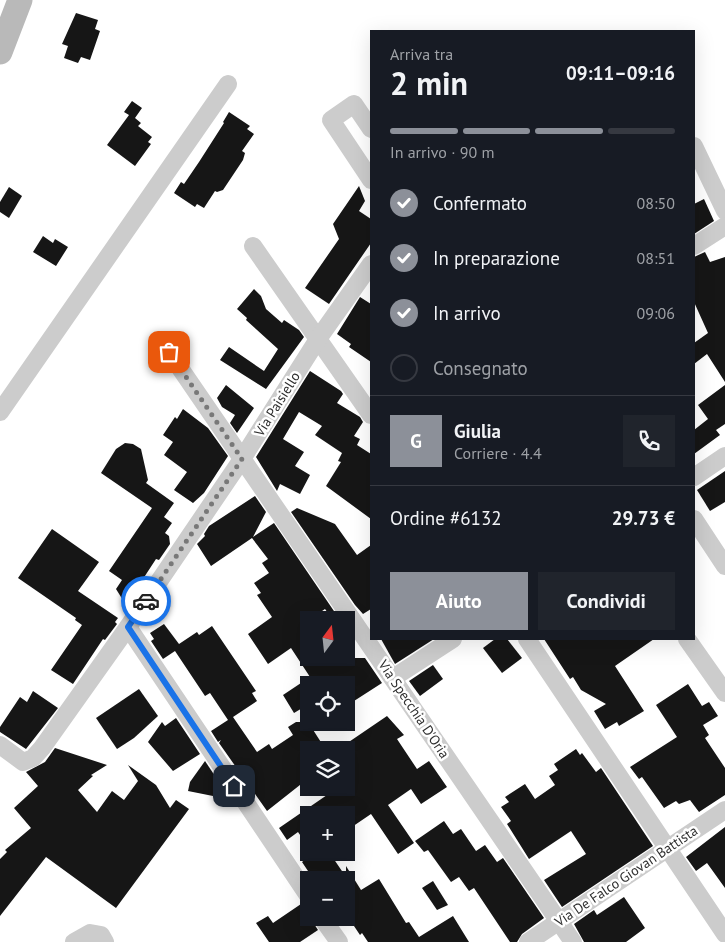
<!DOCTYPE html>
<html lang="it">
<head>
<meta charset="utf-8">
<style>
  body { margin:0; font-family:"PT Sans",sans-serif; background:#20242c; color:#f1f3f6; height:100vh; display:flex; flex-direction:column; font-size:19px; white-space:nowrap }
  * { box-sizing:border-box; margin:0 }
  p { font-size:16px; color:#9ea1a6 }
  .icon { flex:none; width:28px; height:28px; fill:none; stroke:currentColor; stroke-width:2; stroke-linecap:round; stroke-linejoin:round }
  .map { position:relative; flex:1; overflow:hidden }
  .sheet { position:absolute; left:370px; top:30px; width:325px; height:610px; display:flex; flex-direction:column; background:#171b24; border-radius:0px; box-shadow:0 5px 20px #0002 }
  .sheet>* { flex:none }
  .needle { width:32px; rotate:15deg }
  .buttons { position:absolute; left:300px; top:611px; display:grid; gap:10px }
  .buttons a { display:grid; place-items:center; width:55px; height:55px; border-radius:0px; background:#171b24; box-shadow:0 5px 20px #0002; font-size:25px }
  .pin { position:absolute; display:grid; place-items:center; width:42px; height:42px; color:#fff; margin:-21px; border-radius:10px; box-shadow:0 2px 8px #0006 }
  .courier { position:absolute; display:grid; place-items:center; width:50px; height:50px; margin:-25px; border:4px solid #1a73e8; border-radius:50%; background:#fff; color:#222; box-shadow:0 1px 6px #0007 }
  .headline em { font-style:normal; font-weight:700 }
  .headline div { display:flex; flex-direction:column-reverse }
  .headline { display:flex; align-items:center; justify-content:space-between; height:85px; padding:0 20px }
  h1 { font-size:32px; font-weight:700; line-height:38px }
  .bar { display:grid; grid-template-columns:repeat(4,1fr); gap:8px 5px; align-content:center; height:60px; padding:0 20px }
  .bar i { height:6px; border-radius:4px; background:#363941 }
  .bar .on { background:#8c9099 }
  .bar p { grid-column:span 4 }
  .line { display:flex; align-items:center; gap:12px; padding:0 20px; border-top:1px solid #363941 }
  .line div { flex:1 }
  .round { display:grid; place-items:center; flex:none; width:52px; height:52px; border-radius:0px; background:#20242c }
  ol { padding:0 20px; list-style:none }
  li { display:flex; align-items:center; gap:15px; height:55px }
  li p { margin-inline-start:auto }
  li .icon { padding:5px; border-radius:50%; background:#8c9099; color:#fff; stroke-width:4 }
  li:last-child { color:#9ea1a6 }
  li i { width:28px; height:28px; border:2px solid #363941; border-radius:50% }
  .action { display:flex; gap:10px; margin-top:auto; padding:10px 20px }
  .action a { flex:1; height:58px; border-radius:0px; background:#8c9099; color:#fff; font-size:20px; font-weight:700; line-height:58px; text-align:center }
  .action a+a { background:#20242c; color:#f1f3f6 }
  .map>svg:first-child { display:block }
  .building { fill:#161616 }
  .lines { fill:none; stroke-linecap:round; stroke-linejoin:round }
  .minor { stroke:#ccc; stroke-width:18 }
  .secondary { stroke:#b9b9b9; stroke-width:25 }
  .done { stroke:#787878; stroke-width:5; stroke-dasharray:0 9 }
  .route { stroke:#1a73e8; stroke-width:6 }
  .labels { text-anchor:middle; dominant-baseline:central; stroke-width:5; stroke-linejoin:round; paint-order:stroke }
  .street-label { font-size:14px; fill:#2f2f2f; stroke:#fff }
</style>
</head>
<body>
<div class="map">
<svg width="725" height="942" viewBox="0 0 725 942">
  <rect width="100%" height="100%" fill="#fff"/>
  <g class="building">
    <path d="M76 13 98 20 95 29 100 31 90 60 81 57 78 63 64 58 68 46 62 44Z"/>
    <path d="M132 101 142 108 135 118 141 123 138 126 152 137 148 142 151 144 135 166 107 145 129 115 124 112Z"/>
    <path d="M229 112 250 126 247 129 254 134 242 151 245 153 243 160 223 190 217 192 215 191 204 208 197 204 195 207 174 193 181 182 184 184 199 162 224 123 223 122Z"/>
    <path d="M359 186 365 201 359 211 371 219V243L329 304 305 288 339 239 333 224Z"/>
    <path d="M9 187 22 196 9 218 0 212V202Z"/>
    <path d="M704 199 714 221 694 234V204Z"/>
    <path d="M43 236 53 243 55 239 68 247 56 266 33 252Z"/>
    <path d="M705 252 710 262 725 257V382L707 354 694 364V343L708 333 694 302V257Z"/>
    <path d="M254 289 261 296 266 309 282 323 284 320 299 330 304 337 266 389 220 360 229 347 264 371 278 349 246 320 247 318 237 309Z"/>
    <path d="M360 297 371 304V362L349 347 351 344 337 334Z"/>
    <path d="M310 371 341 391 343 394 337 403 360 417 363 422 354 436 360 439 357 445 371 454V519L326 486 341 462 338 461 342 453 315 435 322 426 299 412 283 439 304 452 295 466 310 475 300 494 280 484 277 491 256 457Z"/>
    <path d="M226 385 254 408 237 433 230 423 235 415 222 407 217 398Z"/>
    <path d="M725 385V424L716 430 720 435 694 454V430L708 419 698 405Z"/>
    <path d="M183 409 208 428 228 456 204 493 193 503 174 490 187 472 164 455 173 442 163 435 175 417 177 419Z"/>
    <path d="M125 443 133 444 141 449 148 480 146 483 174 503 164 517 172 523 165 533 169 536 170 544 159 560 156 559 126 605 116 589 122 580 109 571 152 508 101 473 116 449Z"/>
    <path d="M725 471V502L710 511 697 490Z"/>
    <path d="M255 496 266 512 253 537 274 523 338 617 333 620 325 609 309 620V658H365L382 683 354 701 346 689V685H301L309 698V704L294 713 283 695 310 677 291 648 268 664 248 634 272 617 257 595 261 593 254 583 269 573 262 563 268 559 252 538 211 566 197 544 205 536 204 534 209 526Z"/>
    <path d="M297 508 335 524 357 555 371 545V609L363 614 355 605 291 512Z"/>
    <path d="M52 529 99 562 78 591 118 618 115 622 117 624 105 640 103 639 73 684 51 670 82 625 75 620 76 618 18 578Z"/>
    <path d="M164 624 179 644 197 632 199 635 212 626 256 691 252 693 257 701 233 717 257 752 269 744 272 749 293 735 288 727 296 722H308L326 750H309V770L301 775 305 781 267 811 219 743 221 740 218 742 211 731 228 720 210 693 205 696 175 651 163 659 151 641 154 639 150 633Z"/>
    <path d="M381 639H434L395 664Z"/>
    <path d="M495 639H507L522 658 502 673 483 648Z"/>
    <path d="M544 639H654L615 666 644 711 619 726 617 722 605 729 594 711 606 704 581 690 573 677 570 679Z"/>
    <path d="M433 665 443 679 420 696 409 681Z"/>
    <path d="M688 684 702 706 709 702 718 716 703 725 709 735 705 738 725 768V795L699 812 690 800 679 804 676 801 664 808 642 777 639 779 630 767 677 737 656 705Z"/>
    <path d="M139 689 158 716 134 738 117 749 96 718Z"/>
    <path d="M33 691 58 708 26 749 0 732V727L20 697 27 702Z"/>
    <path d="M387 716 404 735 397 739 417 769 429 761 447 787 421 804 411 789 388 805 414 843 398 854 371 814 346 831V815H309V848L298 832 287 840 279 828 327 795 340 788H346V774L353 769 346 758V750L340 748Z"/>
    <path d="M176 718 200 754 173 771 148 742 162 722 165 726Z"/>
    <path d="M55 748 107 765 91 775 93 776 78 790 97 812 112 791 124 800 138 781 128 765 156 785 170 808 176 800 189 809 116 908 46 857 0 916V859L7 852 5 850 31 828 14 808 38 786 26 772 45 762Z"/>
    <path d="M576 749 580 755 582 753 596 772 601 768 653 846 562 907 544 880 586 854 571 831 529 859 507 824 511 821 501 807 509 802 505 797 525 784 535 799 555 785 549 776 558 770 554 764Z"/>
    <path d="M205 761 223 788 213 796 188 791 190 782Z"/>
    <path d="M444 821 453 834 461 829 476 851 485 845 497 862 503 858 544 918 522 934 517 942H510L474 888 469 891 459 877 451 882 428 850 424 852 415 841Z"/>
    <path d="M725 827V888L707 863 696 871 686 857Z"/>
    <path d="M315 852H329L346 877V866L361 890 379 879 406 923 409 922 419 937 453 916 469 942H368L362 933 360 935 346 914V880H314L302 862Z"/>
    <path d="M433 881 448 905 437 910 422 888Z"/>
    <path d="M624 897 645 928 626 942H584L574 924 594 910 597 915Z"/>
    <path d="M301 904 318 930 300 942H269L256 923 268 916 273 923Z"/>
  </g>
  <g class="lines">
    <g class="minor">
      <path d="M371 129 354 104 331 120 371 180"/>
      <path d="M694 146 725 211"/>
      <path d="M253 246 371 415"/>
      <path d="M694 246 725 226"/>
      <path d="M169 352 573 942"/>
      <path d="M0 412 228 84"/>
      <path d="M694 477 725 456"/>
      <path d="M694 519 725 566"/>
      <path d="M128 627 309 897"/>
      <path d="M527 639 725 934"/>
      <path d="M687 639 725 693"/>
      <path d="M393 678 453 639"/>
      <path d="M0 745 23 762 33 758 42 748 128 627 242 459 318 339 371 264"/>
      <path d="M322 918 339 942"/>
      <path d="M74 942 90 933 101 935 105 942"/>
      <path d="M528 942 725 810"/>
    </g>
    <path class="secondary" d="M0 52 20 0"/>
  </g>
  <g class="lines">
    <path class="done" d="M146 601 242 459 169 352"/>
    <path class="route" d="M146 601 128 627 234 786"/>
  </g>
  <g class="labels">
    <g class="street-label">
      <text transform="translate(277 404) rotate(-58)">Via Paisiello</text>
      <text transform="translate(414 709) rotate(56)">Via Specchia D'Oria</text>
      <text transform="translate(626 876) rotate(-34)">Via De Falco Giovan Battista</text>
    </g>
  </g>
</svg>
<div class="buttons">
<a><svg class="needle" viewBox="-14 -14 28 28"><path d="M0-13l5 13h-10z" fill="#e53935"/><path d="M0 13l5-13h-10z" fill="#9ea1a6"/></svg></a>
<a><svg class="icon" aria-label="locate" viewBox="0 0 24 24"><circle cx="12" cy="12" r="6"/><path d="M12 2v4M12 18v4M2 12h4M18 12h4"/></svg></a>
<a><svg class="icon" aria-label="layers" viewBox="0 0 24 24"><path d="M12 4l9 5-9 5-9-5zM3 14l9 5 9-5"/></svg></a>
<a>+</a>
<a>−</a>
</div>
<div class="pin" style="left:169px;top:352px;background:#ea580c"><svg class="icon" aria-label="bag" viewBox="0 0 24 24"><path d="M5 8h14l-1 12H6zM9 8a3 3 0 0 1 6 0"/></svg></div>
<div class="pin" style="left:234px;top:786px;background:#1f2937"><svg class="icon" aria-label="home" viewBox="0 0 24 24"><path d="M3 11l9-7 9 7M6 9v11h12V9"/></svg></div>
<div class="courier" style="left:146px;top:601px"><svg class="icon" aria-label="car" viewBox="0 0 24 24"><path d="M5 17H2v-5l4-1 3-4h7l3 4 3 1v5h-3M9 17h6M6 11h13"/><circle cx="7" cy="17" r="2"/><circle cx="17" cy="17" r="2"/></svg></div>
<section class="sheet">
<div class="headline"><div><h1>2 min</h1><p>Arriva tra</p></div><em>09:11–09:16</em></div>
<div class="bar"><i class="on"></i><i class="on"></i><i class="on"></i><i></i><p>In arrivo · 90 m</p></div>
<ol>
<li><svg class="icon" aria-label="check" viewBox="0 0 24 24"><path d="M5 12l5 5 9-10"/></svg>Confermato<p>08:50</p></li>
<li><svg class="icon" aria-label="check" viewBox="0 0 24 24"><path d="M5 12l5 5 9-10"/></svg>In preparazione<p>08:51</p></li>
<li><svg class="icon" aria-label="check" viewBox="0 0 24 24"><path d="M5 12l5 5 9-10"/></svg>In arrivo<p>09:06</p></li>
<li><i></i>Consegnato</li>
</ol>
<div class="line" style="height:90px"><b class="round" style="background:#8c9099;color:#fff">G</b><div><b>Giulia</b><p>Corriere · 4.4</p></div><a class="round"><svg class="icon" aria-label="phone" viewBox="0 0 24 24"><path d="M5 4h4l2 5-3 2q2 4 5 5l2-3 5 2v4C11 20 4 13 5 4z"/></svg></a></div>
<div class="line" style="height:65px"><div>Ordine #6132</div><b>29.73 €</b></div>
<div class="action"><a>Aiuto</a><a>Condividi</a></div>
</section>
</div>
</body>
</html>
